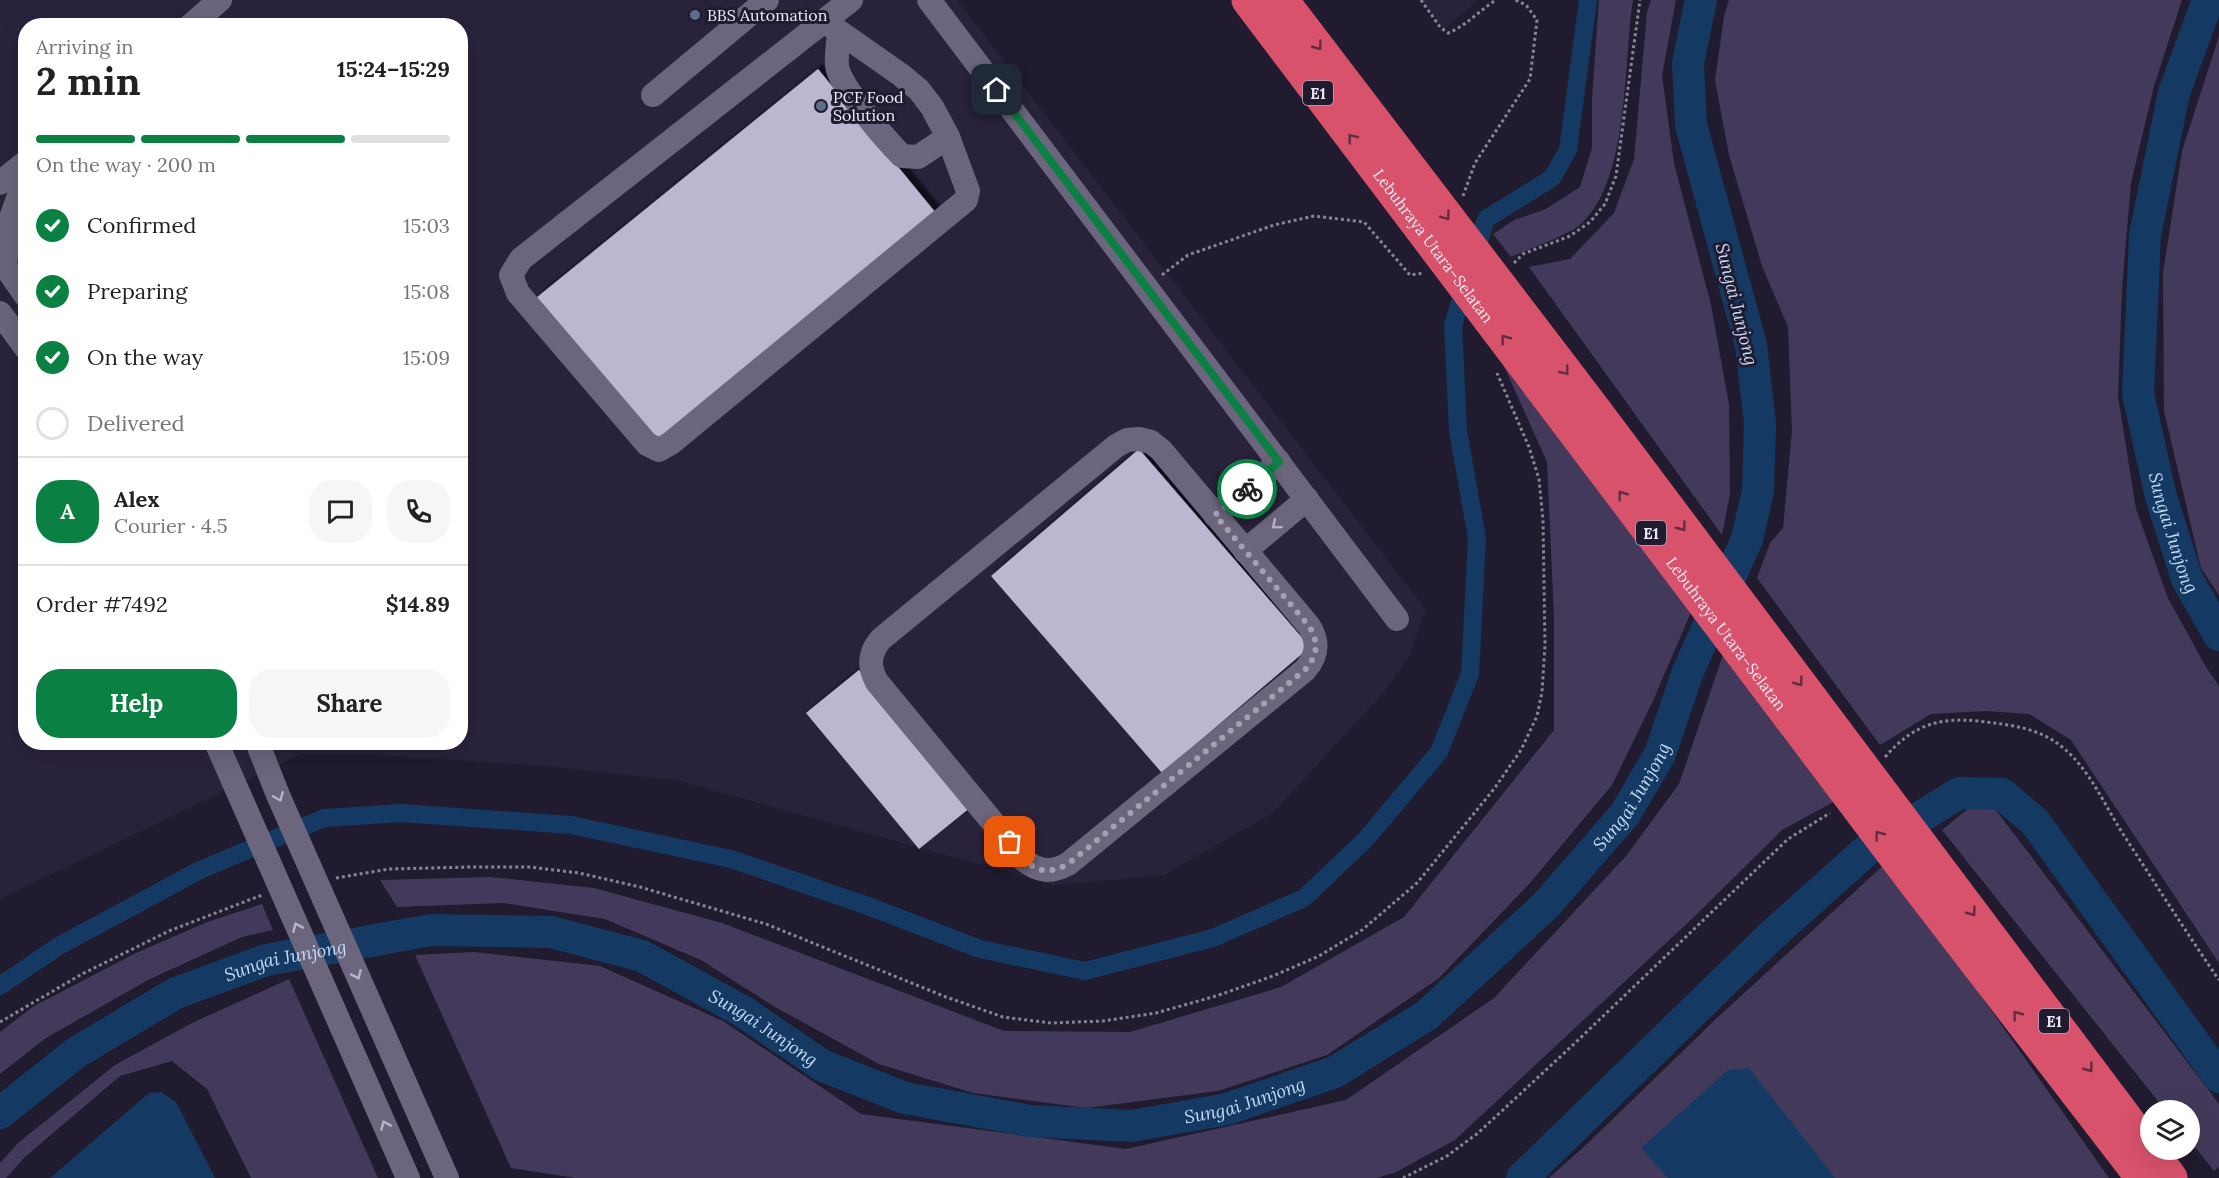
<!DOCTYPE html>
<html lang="en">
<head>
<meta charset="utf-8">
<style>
  body { margin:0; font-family:Lora,serif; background:#f6f6f6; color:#222; height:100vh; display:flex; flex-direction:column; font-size:22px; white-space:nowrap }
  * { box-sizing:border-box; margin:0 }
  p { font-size:20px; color:#767676 }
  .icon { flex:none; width:33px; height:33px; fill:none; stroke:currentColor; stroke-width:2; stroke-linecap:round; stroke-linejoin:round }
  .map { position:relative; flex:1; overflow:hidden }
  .panel { position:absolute; left:18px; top:18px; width:450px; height:732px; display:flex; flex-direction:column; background:#fff; border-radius:24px; box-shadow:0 6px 24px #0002 }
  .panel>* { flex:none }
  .fabs { position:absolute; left:2140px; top:1100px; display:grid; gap:12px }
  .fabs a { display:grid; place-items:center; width:60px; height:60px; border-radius:50%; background:#fff; box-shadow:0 6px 24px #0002; font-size:30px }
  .pin { position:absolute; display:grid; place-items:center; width:51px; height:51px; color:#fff; margin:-26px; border-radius:12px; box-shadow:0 3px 9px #0006 }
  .courier { position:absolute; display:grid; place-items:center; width:60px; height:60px; margin:-30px; border:4px solid #0b8043; border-radius:50%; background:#fff; color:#222; box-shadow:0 2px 8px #0007 }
  .headline em { font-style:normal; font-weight:700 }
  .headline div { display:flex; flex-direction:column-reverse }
  .headline { display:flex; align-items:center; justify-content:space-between; height:102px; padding:0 18px }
  h1 { font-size:39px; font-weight:700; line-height:45px }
  .bar { display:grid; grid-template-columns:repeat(4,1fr); gap:9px 6px; align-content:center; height:72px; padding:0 18px }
  .bar i { height:8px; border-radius:4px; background:#e0e0e0 }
  .bar .on { background:#0b8043 }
  .bar p { grid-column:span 4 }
  .line { display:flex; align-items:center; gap:15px; padding:0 18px; border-top:2px solid #e0e0e0 }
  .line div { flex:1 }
  .round { display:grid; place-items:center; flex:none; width:63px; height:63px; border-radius:24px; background:#f6f6f6 }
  ol { padding:0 18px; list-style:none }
  li { display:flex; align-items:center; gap:18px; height:66px }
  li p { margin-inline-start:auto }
  li .icon { padding:6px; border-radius:50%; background:#0b8043; color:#fff; stroke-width:4 }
  li:last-child { color:#767676 }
  li i { width:33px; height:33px; border:3px solid #e0e0e0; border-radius:50% }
  .cta { display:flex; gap:12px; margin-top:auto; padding:12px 18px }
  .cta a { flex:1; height:69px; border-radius:24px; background:#0b8043; color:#fff; font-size:24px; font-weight:700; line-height:69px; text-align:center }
  .cta a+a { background:#f6f6f6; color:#222 }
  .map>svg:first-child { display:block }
  .built { fill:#29223b; fill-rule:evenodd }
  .green { fill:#433a5b }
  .water { fill:#143a63 }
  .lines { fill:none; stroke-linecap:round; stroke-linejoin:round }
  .canal { stroke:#143a63; stroke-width:18 }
  .river { stroke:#143a63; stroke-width:32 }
  .building { fill:#bcb6d0; filter:url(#shadow) }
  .path { stroke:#888495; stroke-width:3; stroke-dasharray:3 3; stroke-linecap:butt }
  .minor { stroke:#6b657d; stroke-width:24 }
  .highway { stroke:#d8526c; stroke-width:33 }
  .oneway { stroke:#602e44 }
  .oneway2 { stroke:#b8b4c6 }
  .done { stroke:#a5a1b1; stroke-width:6; stroke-dasharray:0 10.8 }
  .route { stroke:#0b8043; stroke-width:8 }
  .service-dot { fill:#5c6f8a; stroke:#201b2e; stroke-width:2 }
  .labels { text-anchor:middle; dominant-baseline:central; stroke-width:6; stroke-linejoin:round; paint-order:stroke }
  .shield { fill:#201b2e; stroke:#afabbb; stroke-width:1.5 }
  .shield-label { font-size:15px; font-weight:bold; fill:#ece9f7 }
  .poi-label { font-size:16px; fill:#ece9f7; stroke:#201b2e; text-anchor:start }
  .street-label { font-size:16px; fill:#ece9f7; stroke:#201b2e }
  .water-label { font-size:18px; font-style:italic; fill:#c3daf6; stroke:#201b2e }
</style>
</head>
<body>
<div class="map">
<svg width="2219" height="1178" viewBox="0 0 2219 1178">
  <defs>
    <filter id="shadow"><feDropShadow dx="5.5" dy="-5.5" stdDeviation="1.5" flood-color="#0009"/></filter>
  </defs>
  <rect width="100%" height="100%" fill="#201b2e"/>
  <g class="built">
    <path d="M0 0H957L1426 610 1408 658 1385 691 1273 813 1164 875 1054 885 676 780 544 766 379 755 301 754 0 899ZM26 26H460V742H26Z"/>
    <path d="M1421 0H1478L1444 29Z"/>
  </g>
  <g class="green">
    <path d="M1599 0H1633C1623 63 1630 179 1581 224 1571 234 1526 250 1511 257L1493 234 1514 220 1546 209 1580 187 1592 148V99Z"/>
    <path d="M1651 0H1676L1662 75 1674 163 1711 305 1729 405 1730 494 1722 535 1529 267 1570 259 1614 213 1634 159 1647 12Z"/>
    <path d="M1729 0H2182L2154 86 2131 183 2122 289 2118 396 2136 509 2168 598 2206 667 2219 686V963L2071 740 2029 714 1986 711 1931 714 1880 745 1757 578 1770 543 1783 528 1792 431 1788 327 1762 266 1729 155 1715 80 1724 16Z"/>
    <path d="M2219 36V595L2201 568 2164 411 2163 273 2182 151Z"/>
    <path d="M1503 364 1692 610 1652 703 1612 785 1530 883 1439 978 1327 1055 1218 1091 1086 1108 973 1093 879 1064 775 1007 701 960 605 919 503 903 397 907 380 880 491 877 594 888 722 923 1004 1031 1130 1032 1281 987 1404 917 1554 730V617L1547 462Z"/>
    <path d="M1724 652 1839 799 1782 830 1696 915 1455 1140 1396 1172 1377 1178H576L511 1168 415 955 474 952 600 966 723 1021 861 1114 1126 1149 1346 1100 1494 998 1626 856 1679 784Z"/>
    <path d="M1974 804 1995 809 2219 1104V1167L2214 1171 2190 1141V1110H2165L1942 830Z"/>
    <path d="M1887 862 2109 1178H1549L1589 1142 1717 1018Z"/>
    <path d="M262 904 273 930 242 937 148 980 46 1038 0 1074V1032L34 1006 136 953 207 922Z"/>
    <path d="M289 979 378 1178H251L207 1089 172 1061 120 1076 25 1157 6 1178H0V1163L18 1143 115 1065 192 1023Z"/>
  </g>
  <g class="water">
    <path d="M1749 1068 1835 1178H1668L1641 1148 1728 1070Z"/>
    <path d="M161 1092 176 1102 215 1178H50L149 1093Z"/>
  </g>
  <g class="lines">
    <g class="canal">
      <path d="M1474 257 1486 219 1552 178 1568 150 1588 0"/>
      <path d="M0 986 57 947 200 870 324 818 401 813 571 825 731 859 868 906 980 949 1085 971 1213 938 1304 898 1366 839 1439 752 1470 674 1477 538 1458 431 1453 325 1466 283"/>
    </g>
    <g class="river">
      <path id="s1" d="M2208 0 2174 93 2145 235 2138 394 2161 497 2187 579 2219 635"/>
      <path id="s2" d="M0 1113 77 1052 176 993 266 960 431 930 551 932 642 956 742 1011 823 1066 905 1098 1030 1121 1132 1126 1227 1109 1335 1072 1427 1015 1546 905 1625 814 1660 754 1687 674 1747 539 1758 491 1760 423 1751 345 1691 125 1688 63 1701 0"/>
      <path d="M1522 1178 1772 935 1867 850 1959 793 2002 794 2035 822 2219 1077"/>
    </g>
  </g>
  <g class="building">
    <path d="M818 69 940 218 658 447 536 298Z"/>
    <path d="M1139 449 1310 647 1162 773 991 576Z"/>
    <path d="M859 670 971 807 919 849 806 713Z"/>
  </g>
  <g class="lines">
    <g class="path">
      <path d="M1421 0 1440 27 1448 33C1466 26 1480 10 1496 0"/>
      <path d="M1463 196 1475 163 1530 79 1537 20 1526 5 1515 0"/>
      <path d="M1514 263 1523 254 1570 236 1590 222 1605 204 1616 176 1640 0"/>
      <path d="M1162 275 1188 255 1274 225 1314 216 1364 222 1410 275 1424 273"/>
      <path d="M1885 757C1912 726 1937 717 1978 721 2002 724 2027 726 2049 738 2085 758 2102 801 2123 834 2155 883 2186 932 2219 980"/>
      <path d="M336 878 389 869 472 867H529L579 873 640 887 766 924 946 997 1003 1017 1051 1023 1103 1021 1156 1013 1216 996 1273 976 1319 956 1362 930 1417 883 1494 789 1521 750 1537 716 1542 692 1545 645 1543 520 1539 479 1529 447 1497 373"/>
      <path d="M0 1022 82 974 169 931 262 895"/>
      <path d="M1403 1178 1447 1156 1478 1133 1574 1044 1788 839 1830 813"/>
    </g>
    <g class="minor">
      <path d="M929 0 1397 619"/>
      <path d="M824 21 901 75 919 90 932 107 948 137 968 191 966 200 671 443 659 450 647 444 518 293 511 275 521 259 824 21 851 0"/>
      <path d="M190 26 220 0"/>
      <path d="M839 34C838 44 836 56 837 66 840 87 886 140 902 156L918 157 948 137"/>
      <path d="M653 95 767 0"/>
      <path d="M0 183 26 162"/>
      <path d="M0 259 26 296"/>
      <path d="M5 265 10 221 26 176"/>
      <path d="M0 313 26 348"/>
      <path d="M1139 439 1151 442 1161 450 1309 626C1319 642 1318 655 1305 670L1068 864C1051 873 1039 872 1024 860L877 682C868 666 869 653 881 639L1116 446 1127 440Z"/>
      <path d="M1215 515 1279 462"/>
      <path d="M1245 551 1307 499"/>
      <path d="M216 742 408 1178"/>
      <path d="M257 742 278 795 447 1178"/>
    </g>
    <g class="highway">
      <path id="s3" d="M1248 0 1914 882 2142 1178"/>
      <path d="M1282 0 1592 406 2171 1178"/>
    </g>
  </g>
  <defs><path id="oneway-chevron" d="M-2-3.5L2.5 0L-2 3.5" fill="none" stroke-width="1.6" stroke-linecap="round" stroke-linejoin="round" transform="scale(1.5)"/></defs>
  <g class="oneway">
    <use href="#oneway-chevron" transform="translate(1318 46) rotate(53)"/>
    <use href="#oneway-chevron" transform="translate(1352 138) rotate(-128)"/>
    <use href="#oneway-chevron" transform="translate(1446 216) rotate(54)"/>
    <use href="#oneway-chevron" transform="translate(1505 339) rotate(-127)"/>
    <use href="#oneway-chevron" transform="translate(1565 371) rotate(52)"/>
    <use href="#oneway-chevron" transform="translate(1622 495) rotate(-127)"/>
    <use href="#oneway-chevron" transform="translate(1682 527) rotate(53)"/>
    <use href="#oneway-chevron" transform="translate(1799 682) rotate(53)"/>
    <use href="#oneway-chevron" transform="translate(1879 835) rotate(-127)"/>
    <use href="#oneway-chevron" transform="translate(1972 912) rotate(53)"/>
    <use href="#oneway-chevron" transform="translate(2017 1015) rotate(-127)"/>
    <use href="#oneway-chevron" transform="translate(2089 1068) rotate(53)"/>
  </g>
  <g class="oneway2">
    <use href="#oneway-chevron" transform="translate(1276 525) rotate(140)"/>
    <use href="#oneway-chevron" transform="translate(279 797) rotate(67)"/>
    <use href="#oneway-chevron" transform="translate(297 927) rotate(-114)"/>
    <use href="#oneway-chevron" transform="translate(357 975) rotate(66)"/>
    <use href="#oneway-chevron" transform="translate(385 1125) rotate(-114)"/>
  </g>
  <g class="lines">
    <path class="done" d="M1010 842C1027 864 1039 880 1068 864L1305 670C1318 655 1319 642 1309 626L1215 515 1247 489"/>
    <path class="route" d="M997 90 1279 462 1247 489"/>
  </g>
  <g class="service-dot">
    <circle cx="695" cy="15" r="6"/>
    <circle cx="821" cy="106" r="6"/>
  </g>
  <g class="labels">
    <g class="shield">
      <rect x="1303" y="81" width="30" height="24" rx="4.5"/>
      <rect x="1636" y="521" width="30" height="24" rx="4.5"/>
      <rect x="2039" y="1009" width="30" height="24" rx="4.5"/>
    </g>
    <g class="shield-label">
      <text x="1318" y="93">E1</text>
      <text x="1651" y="533">E1</text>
      <text x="2054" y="1021">E1</text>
    </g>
    <g class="poi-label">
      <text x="707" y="15">BBS Automation</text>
      <text x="833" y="97">PCF Food<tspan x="833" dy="18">Solution</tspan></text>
    </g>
    <g class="street-label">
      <text stroke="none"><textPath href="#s3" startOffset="308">Lebuhraya Utara–Selatan</textPath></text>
      <text stroke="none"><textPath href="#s3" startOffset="794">Lebuhraya Utara–Selatan</textPath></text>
    </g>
    <g class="water-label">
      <text transform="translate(1737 304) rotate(76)">Sungai Junjong</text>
      <text stroke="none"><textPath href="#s1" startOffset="546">Sungai Junjong</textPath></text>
      <text stroke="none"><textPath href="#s2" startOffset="1840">Sungai Junjong</textPath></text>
      <text stroke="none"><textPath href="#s2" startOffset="328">Sungai Junjong</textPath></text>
      <text stroke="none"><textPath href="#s2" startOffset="832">Sungai Junjong</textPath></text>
      <text stroke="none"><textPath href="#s2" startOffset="1336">Sungai Junjong</textPath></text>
    </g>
  </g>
</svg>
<div class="fabs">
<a><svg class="icon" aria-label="layers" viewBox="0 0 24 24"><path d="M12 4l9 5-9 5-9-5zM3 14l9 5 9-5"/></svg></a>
</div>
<div class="pin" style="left:1010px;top:842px;background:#ea580c"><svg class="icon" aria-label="bag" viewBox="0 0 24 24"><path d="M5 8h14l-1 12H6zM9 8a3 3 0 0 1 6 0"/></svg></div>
<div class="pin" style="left:997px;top:90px;background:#1f2937"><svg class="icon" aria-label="home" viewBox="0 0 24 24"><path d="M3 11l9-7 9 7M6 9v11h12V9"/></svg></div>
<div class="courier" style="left:1247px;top:489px"><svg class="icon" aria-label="bike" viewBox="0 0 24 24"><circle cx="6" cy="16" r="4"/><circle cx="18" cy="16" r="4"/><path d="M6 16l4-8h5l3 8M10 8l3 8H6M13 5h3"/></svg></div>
<section class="panel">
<div class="headline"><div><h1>2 min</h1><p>Arriving in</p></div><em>15:24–15:29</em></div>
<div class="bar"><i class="on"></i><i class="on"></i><i class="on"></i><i></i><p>On the way · 200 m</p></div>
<ol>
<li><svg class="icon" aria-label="check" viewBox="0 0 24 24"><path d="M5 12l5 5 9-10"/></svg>Confirmed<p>15:03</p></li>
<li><svg class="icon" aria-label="check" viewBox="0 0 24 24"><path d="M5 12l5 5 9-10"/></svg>Preparing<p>15:08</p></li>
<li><svg class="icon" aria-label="check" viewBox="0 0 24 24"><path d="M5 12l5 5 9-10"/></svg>On the way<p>15:09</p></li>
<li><i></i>Delivered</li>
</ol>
<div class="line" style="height:108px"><b class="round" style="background:#0b8043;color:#fff">A</b><div><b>Alex</b><p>Courier · 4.5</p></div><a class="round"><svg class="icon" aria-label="chat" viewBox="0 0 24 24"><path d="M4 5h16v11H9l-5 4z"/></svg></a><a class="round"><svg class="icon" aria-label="phone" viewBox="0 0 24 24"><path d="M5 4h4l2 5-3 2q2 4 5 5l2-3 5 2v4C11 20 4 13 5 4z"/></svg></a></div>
<div class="line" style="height:78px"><div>Order #7492</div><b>$14.89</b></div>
<div class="cta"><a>Help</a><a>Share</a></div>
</section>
</div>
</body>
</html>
